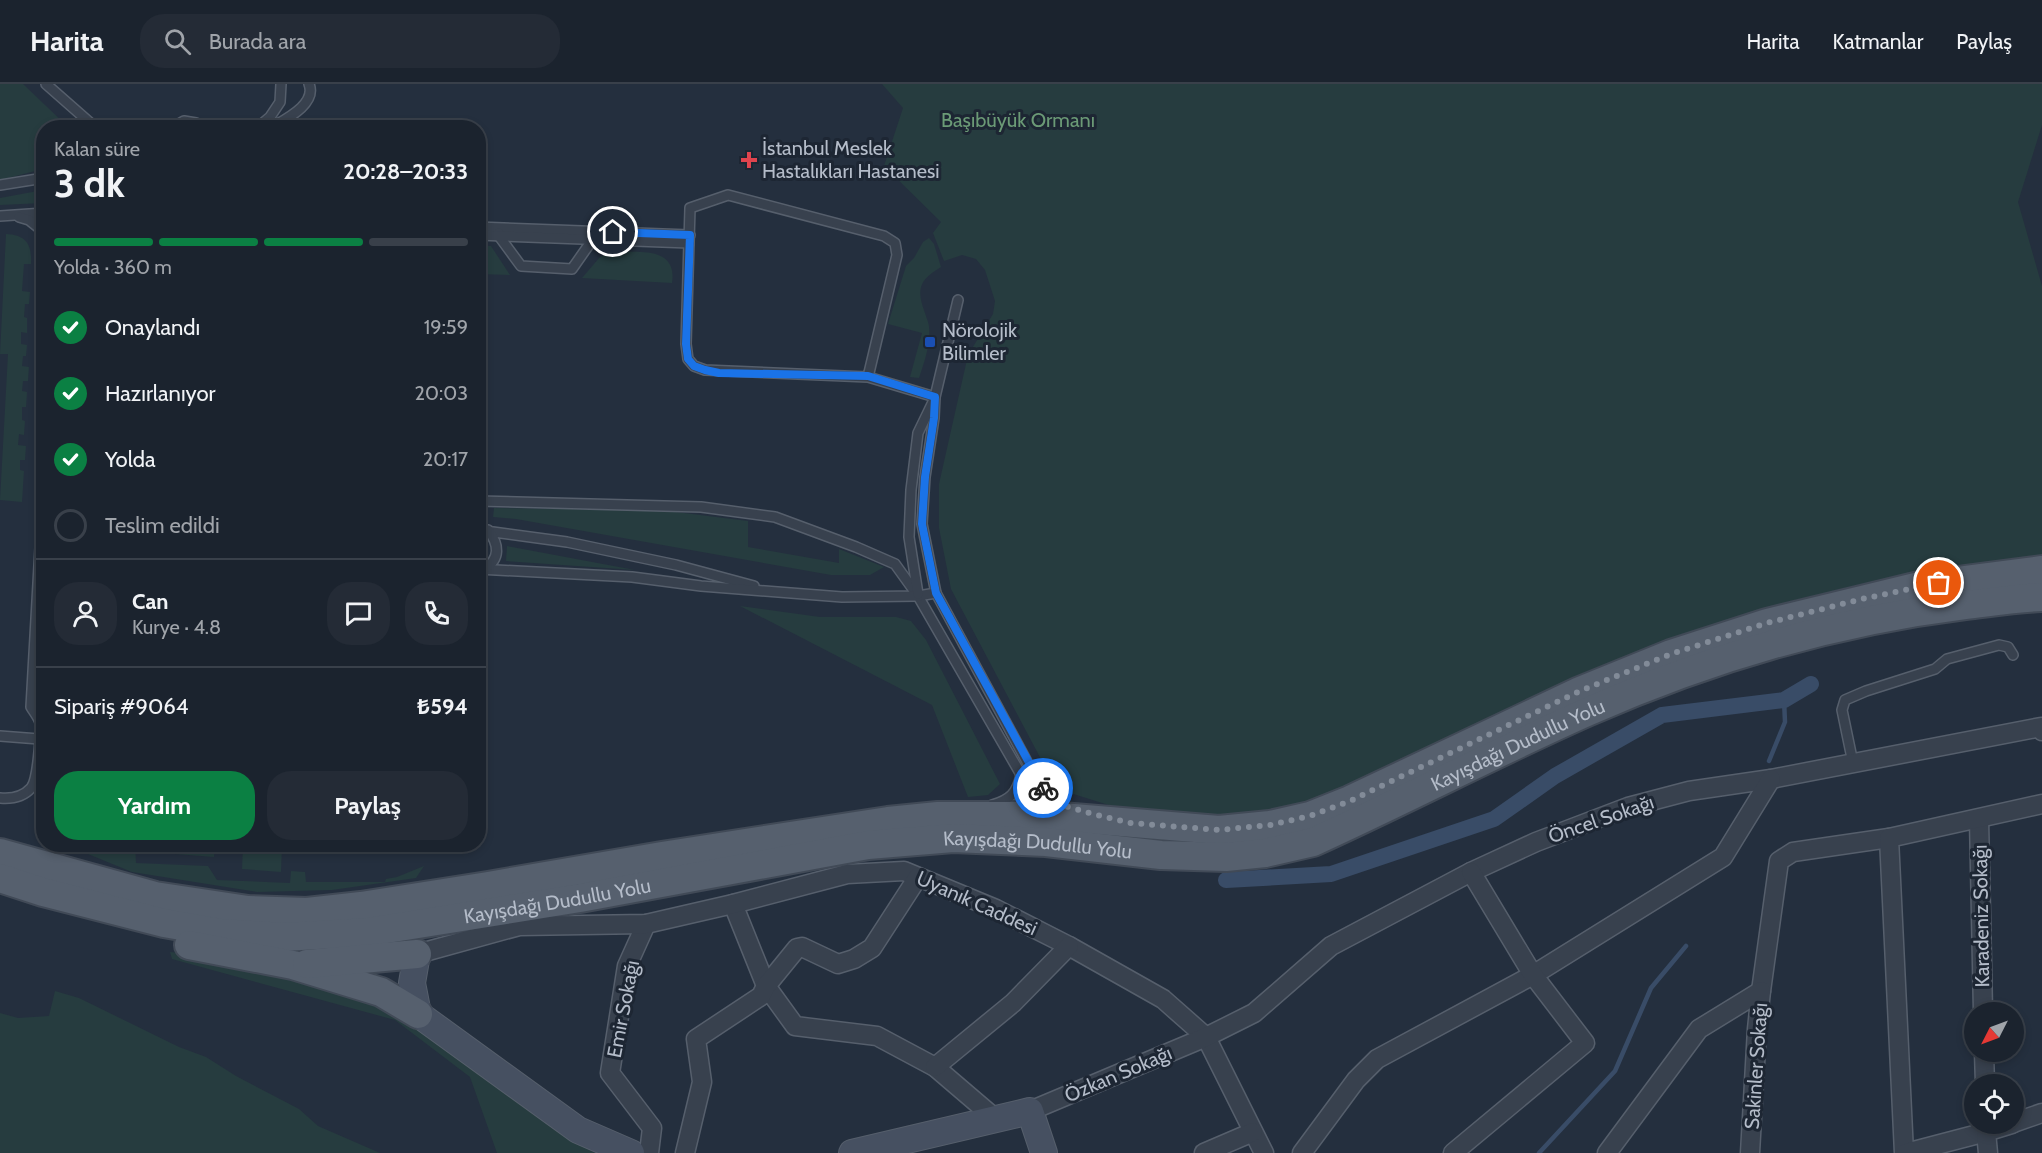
<!DOCTYPE html>
<html lang="tr">
<head>
<meta charset="utf-8">
<style>
  body { margin:0; font-family:Cabin,sans-serif; background:#242b36; color:#f1f3f6; height:100vh; display:flex; flex-direction:column; font-size:22px; white-space:nowrap }
  * { box-sizing:border-box; margin:0 }
  p { font-size:20px; color:#a0a4aa }
  .icon { flex:none; width:33px; height:33px; fill:none; stroke:currentColor; stroke-width:2; stroke-linecap:round; stroke-linejoin:round }
  .map { position:relative; flex:1; overflow:hidden }
  .drawer { position:absolute; left:36px; top:36px; width:450px; height:732px; display:flex; flex-direction:column; background:#1b232e; border-radius:24px; box-shadow:0 3px 9px #0003,0 0 0 2px #39404a }
  .drawer>* { flex:none }
  .needle { width:39px; rotate:228deg }
  .controls { position:absolute; left:1964px; top:918px; display:grid; gap:12px }
  .controls a { display:grid; place-items:center; width:60px; height:60px; border-radius:50%; background:#1b232e; box-shadow:0 3px 9px #0003,0 0 0 2px #39404a; font-size:30px }
  .pin { position:absolute; display:grid; place-items:center; width:51px; height:51px; color:#fff; margin:-26px; border:3px solid #fff; border-radius:50%; box-shadow:0 2px 6px #0007 }
  .courier { position:absolute; display:grid; place-items:center; width:60px; height:60px; margin:-30px; border:4px solid #1a73e8; border-radius:50%; background:#fff; color:#222; box-shadow:0 2px 8px #0007 }
  .overview em { font-style:normal; font-weight:700 }
  .overview div { display:flex; flex-direction:column-reverse }
  .overview { display:flex; align-items:center; justify-content:space-between; height:102px; padding:0 18px }
  h1 { font-size:39px; font-weight:700; line-height:45px }
  .bar { display:grid; grid-template-columns:repeat(4,1fr); gap:9px 6px; align-content:center; height:72px; padding:0 18px }
  .bar i { height:8px; border-radius:4px; background:#39404a }
  .bar .selected { background:#0b8043 }
  .bar p { grid-column:span 4 }
  .line { display:flex; align-items:center; gap:15px; padding:0 18px; border-top:2px solid #39404a }
  .line div { flex:1 }
  .round { display:grid; place-items:center; flex:none; width:63px; height:63px; border-radius:24px; background:#242b36 }
  ol { padding:0 18px; list-style:none }
  li { display:flex; align-items:center; gap:18px; height:66px }
  li p { margin-inline-start:auto }
  li .icon { padding:6px; border-radius:50%; background:#0b8043; color:#fff; stroke-width:4 }
  li:last-child { color:#a0a4aa }
  li i { width:33px; height:33px; border:3px solid #39404a; border-radius:50% }
  .primary-button { display:flex; gap:12px; margin-top:auto; padding:12px 18px }
  .primary-button a { flex:1; height:69px; border-radius:24px; background:#0b8043; color:#fff; font-size:24px; font-weight:700; line-height:69px; text-align:center }
  .primary-button a+a { background:#242b36; color:#f1f3f6 }
  header { display:flex; align-items:center; gap:36px; box-sizing:border-box; height:84px; padding:0 30px; background:#1b232e; border-bottom:2px solid #39404a }
  header strong { font-size:28px }
  nav { display:flex; gap:33px; margin-inline-start:auto; font-size:21px }
  .search { width:420px; height:54px; background:#242b36; display:flex; align-items:center; gap:15px; box-sizing:border-box; padding:0 21px; border-radius:24px; color:#a0a4aa; font-size:22px }
  .map>svg:first-child { display:block }
  .green { fill:#263c3f }
  .lines { fill:none; stroke-linecap:round; stroke-linejoin:round }
  .stream { stroke:#394c67; stroke-width:4.5 }
  .canal { stroke:#394c67; stroke-width:16 }
  .service-casing { stroke:#565f6c; stroke-width:12 }
  .minor-casing { stroke:#565f6c; stroke-width:21 }
  .secondary-casing { stroke:#565f6c; stroke-width:28 }
  .primary-casing { stroke:#414a57; stroke-width:32 }
  .service { stroke:#38414e; stroke-width:9 }
  .minor { stroke:#38414e; stroke-width:18 }
  .secondary { stroke:#465061; stroke-width:26 }
  .primary { stroke:#56606e; stroke-width:28 }
  .done { stroke:#828b98; stroke-width:6; stroke-dasharray:0 10.8 }
  .route { stroke:#1a73e8; stroke-width:8 }
  .health-dot { fill:#e0444e; stroke:#1d2633; stroke-width:2 }
  .transit-dot { fill:#1a4fb4; stroke:#1d2633; stroke-width:2 }
  .labels { text-anchor:middle; dominant-baseline:central; stroke-width:6; stroke-linejoin:round; paint-order:stroke }
  .park-label { font-size:20px; fill:#6b9a76; stroke:#1d2633 }
  .poi-label { font-size:20px; fill:#b4bcc9; stroke:#1d2633; text-anchor:start }
  .street-label { font-size:20px; fill:#b4bcc9; stroke:#1d2633 }
</style>
</head>
<body>
<header>
<strong>Harita</strong>
<div class="search"><svg class="icon" aria-label="search" viewBox="0 0 24 24"><circle cx="10" cy="10" r="6"/><path d="M15 15l6 6"/></svg>Burada ara</div>
<nav><a>Harita</a><a>Katmanlar</a><a>Paylaş</a></nav>
</header>
<div class="map">
<svg width="2042" height="1069" viewBox="0 0 2042 1069">
  <rect width="100%" height="100%" fill="#242f3e"/>
  <g class="green">
    <path d="M0 0H23L68 43 44 44 43 85 0 96Z"/>
    <path d="M882 0H2042V41L2018 118 2042 202V475L2015 476 1894 492 1787 518 1686 549 1585 588 1489 636 1332 710 1289 724 1250 730 1217 732 1115 723 1067 708 1043 679 951 505 939 444V400L968 271 993 230 995 217 985 186 976 175 962 171 944 177 933 149 941 138 884 82 903 24Z"/>
    <path d="M43 106V119L0 121V114Z"/>
    <path d="M6 150C27 151 32 161 31 180H24L22 207 30 208 29 220H25L24 233 27 234V249L21 248V260L27 261 26 272H23L22 282 29 283 28 297H23L22 307 27 308 26 323H22V336L25 337 24 351 19 350 18 361 26 362 25 376H20V386L24 387 22 418 0 416 8 270H0Z"/>
    <path d="M929 154 934 160 941 183C919 196 916 205 925 229 926 233 929 239 929 243 931 259 924 279 919 294L910 293 922 249 888 240 906 182 914 174 923 158Z"/>
    <path d="M479 162H491L510 191 479 190Z"/>
    <path d="M608 168C634 169 678 160 672 199L582 194 600 173Z"/>
    <path d="M494 424 660 426 748 437V463L839 479V465L884 483 870 491H831L516 435 493 433Z"/>
    <path d="M507 462 635 486 506 477Z"/>
    <path d="M740 522 820 533H896L911 537 926 556 1000 700 988 711 968 713 932 621Z"/>
    <path d="M95 761H135L136 779 208 782 217 796 290 799 291 787 305 788 306 798H385L386 795 397 793 424 782 416 794 332 806 257 808 132 788 66 761Z"/>
    <path d="M151 761H215L214 773 150 768Z"/>
    <path d="M243 761H282L281 788 242 785Z"/>
    <path d="M310 761H428V770L310 767Z"/>
    <path d="M170 868 191 870 338 905 397 927 489 998 595 1069H497L470 993 395 936 172 875Z"/>
    <path d="M55 907 79 914 179 963 206 973 236 992 299 1025 318 1042 380 1069H0V929L18 934 49 932Z"/>
  </g>
  <g class="lines">
    <g class="stream">
      <path d="M1769 677 1785 638 1784 616"/>
      <path d="M1539 1069 1615 987 1651 904 1686 862"/>
    </g>
    <path class="canal" d="M1226 796 1331 790 1494 735 1555 692 1662 631 1784 616 1811 600"/>
    <defs>
      <g id="service">
        <path d="M46 0 96 44"/>
        <path d="M172 44 184 37 196 39 200 44"/>
        <path d="M257 44 270 33 280 18 281 0"/>
        <path d="M271 44C286 35 317 20 309 0"/>
        <path d="M0 101 44 94"/>
        <path d="M0 132 44 129"/>
        <path d="M19 133 29 136 44 148"/>
        <path d="M478 143 690 151"/>
        <path d="M499 149V152L521 182 572 185 593 155V153"/>
        <path d="M478 151 689 159"/>
        <path d="M958 216 935 313 934 334 925 393 922 440 936 509 1038 698 1051 715 1067 723"/>
        <path d="M868 293 897 171 895 159 884 152 728 111 690 124 686 260 688 275 694 282 705 286 868 293 935 313"/>
        <path d="M478 417 701 423 775 433 856 463 895 480 918 512 1027 701 1045 727"/>
        <path d="M478 446 567 458 676 481 754 502"/>
        <path d="M478 485 632 493 701 502 842 513 918 512 936 509"/>
        <path d="M484 485C501 475 499 460 488 446"/>
        <path d="M918 510 909 453 911 406 918 349 933 318"/>
        <path d="M0 652 39 655"/>
        <path d="M1853 679 1842 626 1845 616 1866 607 1935 585 1947 575 1999 561 2008 563 2013 571"/>
        <path d="M0 714C11 715 23 713 31 704 38 696 41 651 40 639 39 634 34 628 31 623L44 393"/>
        <path d="M992 721C1010 716 1017 709 1021 691"/>
      </g>
      <g id="minor">
        <path d="M1979 735 1983 928"/>
        <path d="M733 820 766 902 795 942 877 952 935 983 997 1036"/>
        <path d="M646 840 627 882 610 989 652 1044 649 1069"/>
        <path d="M417 870 519 842 646 840 733 820 847 790 904 787 996 825 1069 862 1163 915 1206 953 1264 1069"/>
        <path d="M1761 907 1779 777 1793 768 1889 754"/>
        <path d="M1984 968 1985 1000"/>
        <path d="M935 983 1013 919 1069 862"/>
        <path d="M1030 1027 1206 953 1254 929 1331 862 1471 788 1536 758 1628 723 1689 707 1771 695 2041 643 2042 647"/>
        <path d="M2013 1039 2042 1029"/>
        <path d="M685 1069 702 998 696 955 761 912 766 902 797 864 802 863 838 880 854 875 872 864 918 793"/>
        <path d="M1204 1069 1253 1048"/>
        <path d="M1302 1069 1356 996 1377 975 1533 891 1723 773 1771 695"/>
        <path d="M1453 1069 1585 959 1533 891 1471 788"/>
        <path d="M1607 1069 1699 945 1761 907 1757 945 1750 1069"/>
        <path d="M1904 1069 1889 754 2042 720"/>
        <path d="M1906 1069 1986 1048V1040"/>
        <path d="M1988 1069 1986 1048 2012 1040"/>
      </g>
      <g id="secondary">
        <path d="M417 870 412 899 418 930 578 1046 631 1069"/>
        <path d="M852 1069 1030 1027 1044 1069"/>
      </g>
      <g id="primary">
        <path d="M0 769 155 812 248 826 307 828 361 822 488 802 662 772 888 737 938 732H1049L1219 746 1270 741 1310 732 1350 716 1580 607 1671 570 1767 539 1919 502 2042 486"/>
        <path id="s1" d="M0 794 43 808 164 839 221 849 284 853 368 848 580 814 868 761 953 754 1046 758 1161 771 1226 773 1265 769 1313 758C1405 716 1495 669 1587 628 1707 575 1835 537 1965 521 1991 518 2017 514 2042 513"/>
        <path d="M189 861 293 881 381 908 418 930"/>
        <path d="M307 880 417 870"/>
      </g>
    </defs>
    <use href="#service" class="service-casing"/>
    <use href="#minor" class="minor-casing"/>
    <use href="#secondary" class="secondary-casing"/>
    <use href="#primary" class="primary-casing"/>
    <use href="#service" class="service"/>
    <use href="#minor" class="minor"/>
    <use href="#secondary" class="secondary"/>
    <use href="#primary" class="primary"/>
  </g>
  <g class="lines">
    <path class="done" d="M1043 704 1051 715 1058 720 1089 729 1131 739 1219 746 1270 741 1310 732 1350 717 1580 607 1671 570 1767 539 1862 515 1939 499"/>
    <path class="route" d="M613 148 690 151 686 260 688 275 694 282 705 286 719 289 868 292 935 313 934 334 925 393 922 440 936 509 1043 704"/>
  </g>
  <path class="health-dot" d="M746 67h6v6h6v6h-6v6h-6v-6h-6v-6h6z"/>
  <rect class="transit-dot" x="924" y="252" width="12" height="12" rx="3"/>
  <g class="labels">
    <g class="park-label">
      <text x="1018" y="36">Başıbüyük Ormanı</text>
    </g>
    <g class="poi-label">
      <text x="762" y="64">İstanbul Meslek<tspan x="762" dy="23">Hastalıkları Hastanesi</tspan></text>
      <text x="942" y="246">Nörolojik<tspan x="942" dy="23">Bilimler</tspan></text>
    </g>
    <g class="street-label">
      <text stroke="none"><textPath href="#s1" startOffset="1557">Kayışdağı Dudullu Yolu</textPath></text>
      <text transform="translate(1601 735) rotate(-19)">Öncel Sokağı</text>
      <text stroke="none"><textPath href="#s1" startOffset="1053">Kayışdağı Dudullu Yolu</textPath></text>
      <text stroke="none"><textPath href="#s1" startOffset="567">Kayışdağı Dudullu Yolu</textPath></text>
      <text transform="translate(977 819) rotate(24)">Uyanık Caddesi</text>
      <text transform="translate(1981 832) rotate(-91)">Karadeniz Sokağı</text>
      <text transform="translate(623 925) rotate(-79)">Emir Sokağı</text>
      <text transform="translate(1756 982) rotate(-86)">Sakinler Sokağı</text>
      <text transform="translate(1118 990) rotate(-23)">Özkan Sokağı</text>
    </g>
  </g>
</svg>
<div class="controls">
<a><svg class="needle" viewBox="-14 -14 28 28"><path d="M0-13l5 13h-10z" fill="#e53935"/><path d="M0 13l5-13h-10z" fill="#a0a4aa"/></svg></a>
<a><svg class="icon" aria-label="locate" viewBox="0 0 24 24"><circle cx="12" cy="12" r="6"/><path d="M12 2v4M12 18v4M2 12h4M18 12h4"/></svg></a>
</div>
<div class="pin" style="left:1939px;top:499px;background:#ea580c"><svg class="icon" aria-label="bag" viewBox="0 0 24 24"><path d="M5 8h14l-1 12H6zM9 8a3 3 0 0 1 6 0"/></svg></div>
<div class="pin" style="left:613px;top:148px;background:#1f2937"><svg class="icon" aria-label="home" viewBox="0 0 24 24"><path d="M3 11l9-7 9 7M6 9v11h12V9"/></svg></div>
<div class="courier" style="left:1043px;top:704px"><svg class="icon" aria-label="bike" viewBox="0 0 24 24"><circle cx="6" cy="16" r="4"/><circle cx="18" cy="16" r="4"/><path d="M6 16l4-8h5l3 8M10 8l3 8H6M13 5h3"/></svg></div>
<section class="drawer">
<div class="overview"><div><h1>3 dk</h1><p>Kalan süre</p></div><em>20:28–20:33</em></div>
<div class="bar"><i class="selected"></i><i class="selected"></i><i class="selected"></i><i></i><p>Yolda · 360 m</p></div>
<ol>
<li><svg class="icon" aria-label="check" viewBox="0 0 24 24"><path d="M5 12l5 5 9-10"/></svg>Onaylandı<p>19:59</p></li>
<li><svg class="icon" aria-label="check" viewBox="0 0 24 24"><path d="M5 12l5 5 9-10"/></svg>Hazırlanıyor<p>20:03</p></li>
<li><svg class="icon" aria-label="check" viewBox="0 0 24 24"><path d="M5 12l5 5 9-10"/></svg>Yolda<p>20:17</p></li>
<li><i></i>Teslim edildi</li>
</ol>
<div class="line" style="height:108px"><a class="round"><svg class="icon" aria-label="person" viewBox="0 0 24 24"><circle cx="12" cy="8" r="4"/><path d="M4 21q1-7 8-7t8 7"/></svg></a><div><b>Can</b><p>Kurye · 4.8</p></div><a class="round"><svg class="icon" aria-label="chat" viewBox="0 0 24 24"><path d="M4 5h16v11H9l-5 4z"/></svg></a><a class="round"><svg class="icon" aria-label="phone" viewBox="0 0 24 24"><path d="M5 4h4l2 5-3 2q2 4 5 5l2-3 5 2v4C11 20 4 13 5 4z"/></svg></a></div>
<div class="line" style="height:78px"><div>Sipariş #9064</div><b>₺594</b></div>
<div class="primary-button"><a>Yardım</a><a>Paylaş</a></div>
</section>
</div>
</body>
</html>
